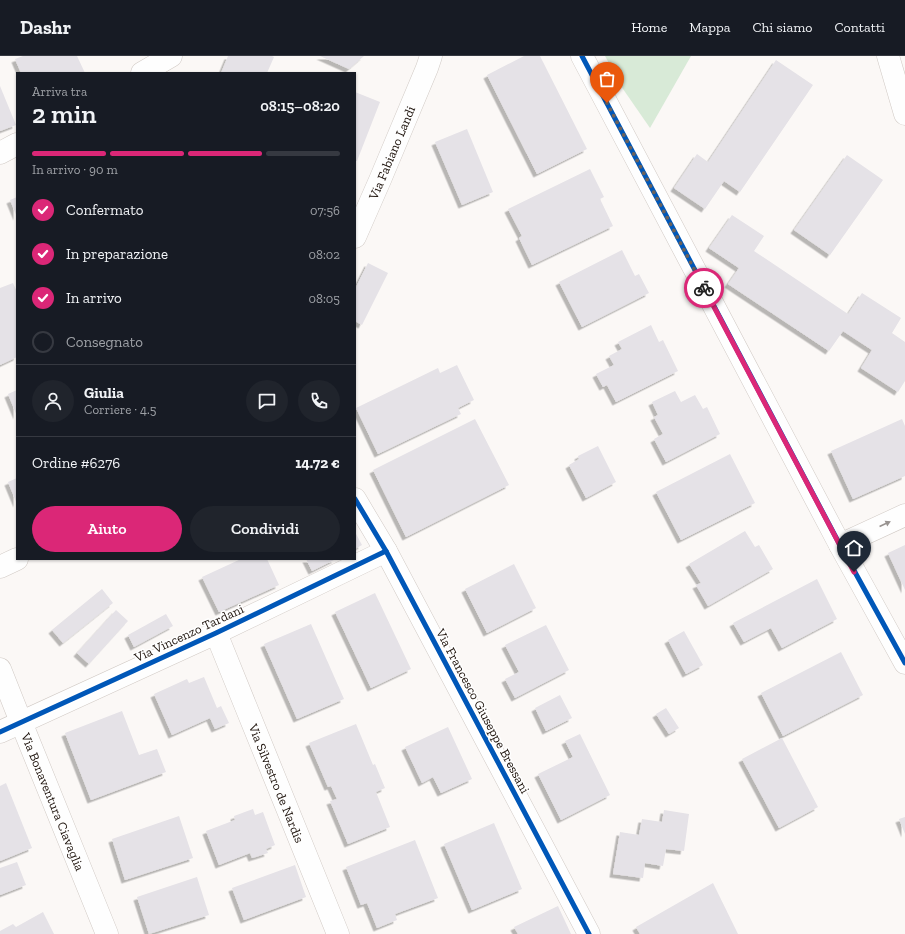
<!DOCTYPE html>
<html lang="it">
<head>
<meta charset="utf-8">
<style>
  body { margin:0; font-family:"Zilla Slab",serif; background:#20242c; color:#f1f3f6; height:100vh; display:flex; flex-direction:column; font-size:15px; white-space:nowrap }
  * { box-sizing:border-box; margin:0 }
  p { font-size:13px; color:#9ea1a6 }
  .icon { flex:none; width:22px; height:22px; fill:none; stroke:currentColor; stroke-width:2; stroke-linecap:round; stroke-linejoin:round }
  .map { position:relative; flex:1; overflow:hidden }
  .sheet { position:absolute; left:16px; top:16px; width:340px; height:488px; display:flex; flex-direction:column; background:#171b24; border-radius:0px; box-shadow:0 1px 3px #0004 }
  .sheet>* { flex:none }
  .pin { position:absolute; display:grid; place-items:center; width:34px; height:34px; color:#fff; margin:-41px -17px; border-radius:50% 50% 50% 0; rotate:-45deg; box-shadow:0 0 4px #0007 }
  .pin .icon { rotate:45deg }
  .courier { position:absolute; display:grid; place-items:center; width:40px; height:40px; margin:-20px; border:3px solid #db2777; border-radius:50%; background:#fff; color:#222; box-shadow:0 1px 5px #0007 }
  .overview em { font-style:normal; font-weight:600 }
  .overview div { display:flex; flex-direction:column-reverse }
  .overview { display:flex; align-items:center; justify-content:space-between; height:68px; padding:0 16px }
  h1 { font-size:26px; font-weight:600; line-height:30px }
  .bar { display:grid; grid-template-columns:repeat(4,1fr); gap:6px 4px; align-content:center; height:48px; padding:0 16px }
  .bar i { height:5px; border-radius:3px; background:#363941 }
  .bar .selected { background:#db2777 }
  .bar p { grid-column:span 4 }
  .line { display:flex; align-items:center; gap:10px; padding:0 16px; border-top:1px solid #363941 }
  .line div { flex:1 }
  .round { display:grid; place-items:center; flex:none; width:42px; height:42px; border-radius:21px; background:#20242c }
  ol { padding:0 16px; list-style:none }
  li { display:flex; align-items:center; gap:12px; height:44px }
  li p { margin-inline-start:auto }
  li .icon { padding:4px; border-radius:50%; background:#db2777; color:#fff; stroke-width:4 }
  li:last-child { color:#9ea1a6 }
  li i { width:22px; height:22px; border:2px solid #363941; border-radius:50% }
  .button { display:flex; gap:8px; margin-top:auto; padding:8px 16px }
  .button a { flex:1; height:46px; border-radius:24px; background:#db2777; color:#fff; font-size:16px; font-weight:600; line-height:46px; text-align:center }
  .button a+a { background:#20242c; color:#f1f3f6 }
  header { display:flex; align-items:center; gap:24px; box-sizing:border-box; height:56px; padding:0 20px; background:#171b24; border-bottom:1px solid #363941 }
  header strong { font-size:19px }
  nav { display:flex; gap:22px; margin-inline-start:auto; font-size:14px }
  .map>svg:first-child { display:block }
  .park { fill:#d8ead7 }
  .building { fill:#e5e2e7; filter:url(#shadow) }
  .lines { fill:none; stroke-linecap:round; stroke-linejoin:round }
  .minor-casing { stroke:#d1cac5; stroke-width:23 }
  .tertiary-casing { stroke:#d1cac5; stroke-width:23 }
  .minor { stroke:#fefefe; stroke-width:22 }
  .tertiary { stroke:#fefefe; stroke-width:22 }
  .cycleway-casing { stroke:#fff; stroke-width:8 }
  .cycleway { stroke:#0057b8; stroke-width:5 }
  .oneway { fill:#989390 }
  .done { stroke:#6a625d; stroke-width:4; stroke-dasharray:0 7.2 }
  .route { stroke:#db2777; stroke-width:5 }
  .labels { text-anchor:middle; dominant-baseline:central; stroke-width:3; stroke-linejoin:round; paint-order:stroke }
  .street-label { font-size:13px; fill:#1c110a; stroke:#fff }
</style>
</head>
<body>
<header>
<strong>Dashr</strong>
<nav><a>Home</a><a>Mappa</a><a>Chi siamo</a><a>Contatti</a></nav>
</header>
<div class="map">
<svg width="905" height="878" viewBox="0 0 905 878">
  <defs>
    <filter id="shadow"><feDropShadow dx="-3.5" dy="3.5" stdDeviation="0" flood-color="#0004"/></filter>
  </defs>
  <rect width="100%" height="100%" fill="#fbf8f6"/>
  <path class="park" d="M605 0H691L650 72 623 33Z"/>
  <g class="building">
    <path d="M23 0H77L85 17H21L15 3Z"/>
    <path d="M228 0H272L274 1 267 17H221Z"/>
    <path d="M320 0H364L349 13Z"/>
    <path d="M524 0H540L587 93 537 118 487 19Z"/>
    <path d="M776 4 813 29 740 136 724 125 705 153 674 132 697 98 708 106Z"/>
    <path d="M0 30 16 69 0 75Z"/>
    <path d="M355 36 380 46 357 105H355Z"/>
    <path d="M467 73 493 136 462 149 435 86Z"/>
    <path d="M847 99 883 124 830 199 794 174Z"/>
    <path d="M590 113 604 141 600 143 613 170 532 209 519 182 522 180 508 153Z"/>
    <path d="M17 141V161L10 144Z"/>
    <path d="M732 159 764 180 754 195 848 258 862 237 901 262 892 277 905 286V325L898 336 861 312 872 294 843 275 829 295 728 228 739 212 709 192Z"/>
    <path d="M622 194 635 220 639 218 649 237 582 271 559 226Z"/>
    <path d="M368 207 388 217 362 269 355 265V233Z"/>
    <path d="M13 227 17 236V301L0 309V232Z"/>
    <path d="M651 269 659 286 663 284 678 315 616 346 607 329 603 331 596 318 614 309 609 300 622 293 618 286Z"/>
    <path d="M457 309 474 344 458 352 461 358 378 398 356 352 438 312 440 317Z"/>
    <path d="M17 334V360L8 338Z"/>
    <path d="M675 335 681 346 695 339 703 353 707 351 720 378 666 406 654 383 663 378 654 361 658 359 652 346Z"/>
    <path d="M475 363 509 429 406 481 373 414Z"/>
    <path d="M902 363 905 370V420L853 443 831 395Z"/>
    <path d="M598 390 616 426 586 442 569 409 579 403 578 400Z"/>
    <path d="M730 398 755 447 681 484 656 436Z"/>
    <path d="M17 422V448L8 426Z"/>
    <path d="M745 475 755 491 759 489 773 513 708 550 696 529 701 527 689 508Z"/>
    <path d="M355 476 362 489 355 493Z"/>
    <path d="M905 489V534L888 497Z"/>
    <path d="M241 503H267L279 529 219 556 202 521Z"/>
    <path d="M306 503H336L312 515Z"/>
    <path d="M514 508 536 552 487 577 465 533Z"/>
    <path d="M817 523 837 563 782 592 771 572 744 586 733 567Z"/>
    <path d="M102 533 113 547 63 587 52 574Z"/>
    <path d="M375 537 411 613 371 632 335 556Z"/>
    <path d="M116 554 128 565 89 608 77 597Z"/>
    <path d="M166 558 173 570 134 591 128 579Z"/>
    <path d="M311 568 344 643 297 663 264 588Z"/>
    <path d="M546 569 569 614 515 642 505 623 519 616 505 589Z"/>
    <path d="M684 575 703 609 686 618 668 584Z"/>
    <path d="M841 596 863 639 783 680 761 637Z"/>
    <path d="M204 621 217 652 221 650 229 667 215 673 210 662 172 679 154 638 187 623 189 627Z"/>
    <path d="M560 639 572 662 546 675 535 652Z"/>
    <path d="M666 652 679 672 669 678 656 658Z"/>
    <path d="M122 655 139 699 157 693 166 716 91 744 65 677Z"/>
    <path d="M356 668 373 709 375 708 385 732 376 736 390 771 348 788 330 745 337 743 331 730 328 731 309 687Z"/>
    <path d="M448 671 472 723 441 737 433 721 422 727 405 691Z"/>
    <path d="M580 678 610 739 561 764 538 718 573 701 565 685Z"/>
    <path d="M782 682 818 751 779 772 742 703Z"/>
    <path d="M6 727 32 792 0 805V730Z"/>
    <path d="M253 753 255 759 263 756 275 789 266 793 268 797 252 802 250 797 219 809 206 775 235 764 234 760Z"/>
    <path d="M664 754 689 758 684 795 666 793 663 810 645 807 643 822 613 818 620 776 639 779 642 763 662 766Z"/>
    <path d="M179 760 193 802 125 824 112 783Z"/>
    <path d="M905 761V778L899 763Z"/>
    <path d="M494 767 522 833 472 854 444 788Z"/>
    <path d="M415 784 438 842 395 858 397 864 377 872 367 847 361 849 346 811Z"/>
    <path d="M17 806 26 829 0 839V812Z"/>
    <path d="M295 809 306 841 244 864 232 832Z"/>
    <path d="M197 821 209 859 149 878 137 841Z"/>
    <path d="M713 827 738 878H640L636 871Z"/>
    <path d="M558 850 571 878H518L514 871Z"/>
    <path d="M43 856 54 878H0V875L13 868 16 871Z"/>
  </g>
  <g class="lines">
    <defs>
      <g id="minor">
        <path d="M582 0 840 489 905 607"/>
        <path d="M888 0 905 58"/>
        <path d="M142 17 171 0"/>
        <path d="M0 97 17 88"/>
        <path d="M355 443 386 495 589 878"/>
        <path d="M840 489 905 459"/>
        <path id="s1" d="M216 577 338 878"/>
        <path id="s2" d="M0 613 21 666 107 878"/>
        <path d="M0 676 216 577 386 495"/>
      </g>
      <g id="tertiary">
        <path id="s3" d="M355 181 380 124 427 12 431 0"/>
        <path d="M0 511 17 503"/>
      </g>
    </defs>
    <use href="#minor" class="minor-casing"/>
    <use href="#tertiary" class="tertiary-casing"/>
    <use href="#minor" class="minor"/>
    <use href="#tertiary" class="tertiary"/>
    <defs>
      <g id="cycleway">
        <path d="M582 0 840 489 905 607"/>
        <path d="M355 443 386 495 589 878"/>
        <path d="M0 676 216 577 386 495"/>
      </g>
    </defs>
    <use href="#cycleway" class="cycleway-casing"/>
    <use href="#cycleway" class="cycleway"/>
  </g>
  <defs><path id="oneway-solid" d="M-6-.8H1V-3.2L6.5 0L1 3.2V.8H-6Z"/></defs>
  <use class="oneway" href="#oneway-solid" transform="translate(885 468) rotate(-25)"/>
  <g class="lines">
    <path class="done" d="M607 47 704 232"/>
    <path class="route" d="M704 232 854 516"/>
  </g>
  <g class="labels">
    <g class="street-label">
      <text stroke="none"><textPath href="#s3" startOffset="92">Via Fabiano Landi</textPath></text>
      <text transform="translate(189 577) rotate(-25)">Via Vincenzo Tardani</text>
      <text transform="translate(483 655) rotate(62)">Via Francesco Giuseppe Bressani</text>
      <text stroke="none"><textPath href="#s1" startOffset="162">Via Silvestro de Nardis</textPath></text>
      <text stroke="none"><textPath href="#s2" startOffset="143">Via Bonaventura Ciavaglia</textPath></text>
    </g>
  </g>
</svg>
<div class="pin" style="left:607px;top:47px;background:#ea580c"><svg class="icon" aria-label="bag" viewBox="0 0 24 24"><path d="M5 8h14l-1 12H6zM9 8a3 3 0 0 1 6 0"/></svg></div>
<div class="pin" style="left:854px;top:516px;background:#1f2937"><svg class="icon" aria-label="home" viewBox="0 0 24 24"><path d="M3 11l9-7 9 7M6 9v11h12V9"/></svg></div>
<div class="courier" style="left:704px;top:232px"><svg class="icon" aria-label="bike" viewBox="0 0 24 24"><circle cx="6" cy="16" r="4"/><circle cx="18" cy="16" r="4"/><path d="M6 16l4-8h5l3 8M10 8l3 8H6M13 5h3"/></svg></div>
<section class="sheet">
<div class="overview"><div><h1>2 min</h1><p>Arriva tra</p></div><em>08:15–08:20</em></div>
<div class="bar"><i class="selected"></i><i class="selected"></i><i class="selected"></i><i></i><p>In arrivo · 90 m</p></div>
<ol>
<li><svg class="icon" aria-label="check" viewBox="0 0 24 24"><path d="M5 12l5 5 9-10"/></svg>Confermato<p>07:56</p></li>
<li><svg class="icon" aria-label="check" viewBox="0 0 24 24"><path d="M5 12l5 5 9-10"/></svg>In preparazione<p>08:02</p></li>
<li><svg class="icon" aria-label="check" viewBox="0 0 24 24"><path d="M5 12l5 5 9-10"/></svg>In arrivo<p>08:05</p></li>
<li><i></i>Consegnato</li>
</ol>
<div class="line" style="height:72px"><a class="round"><svg class="icon" aria-label="person" viewBox="0 0 24 24"><circle cx="12" cy="8" r="4"/><path d="M4 21q1-7 8-7t8 7"/></svg></a><div><b>Giulia</b><p>Corriere · 4.5</p></div><a class="round"><svg class="icon" aria-label="chat" viewBox="0 0 24 24"><path d="M4 5h16v11H9l-5 4z"/></svg></a><a class="round"><svg class="icon" aria-label="phone" viewBox="0 0 24 24"><path d="M5 4h4l2 5-3 2q2 4 5 5l2-3 5 2v4C11 20 4 13 5 4z"/></svg></a></div>
<div class="line" style="height:52px"><div>Ordine #6276</div><b>14.72 €</b></div>
<div class="button"><a>Aiuto</a><a>Condividi</a></div>
</section>
</div>
</body>
</html>
